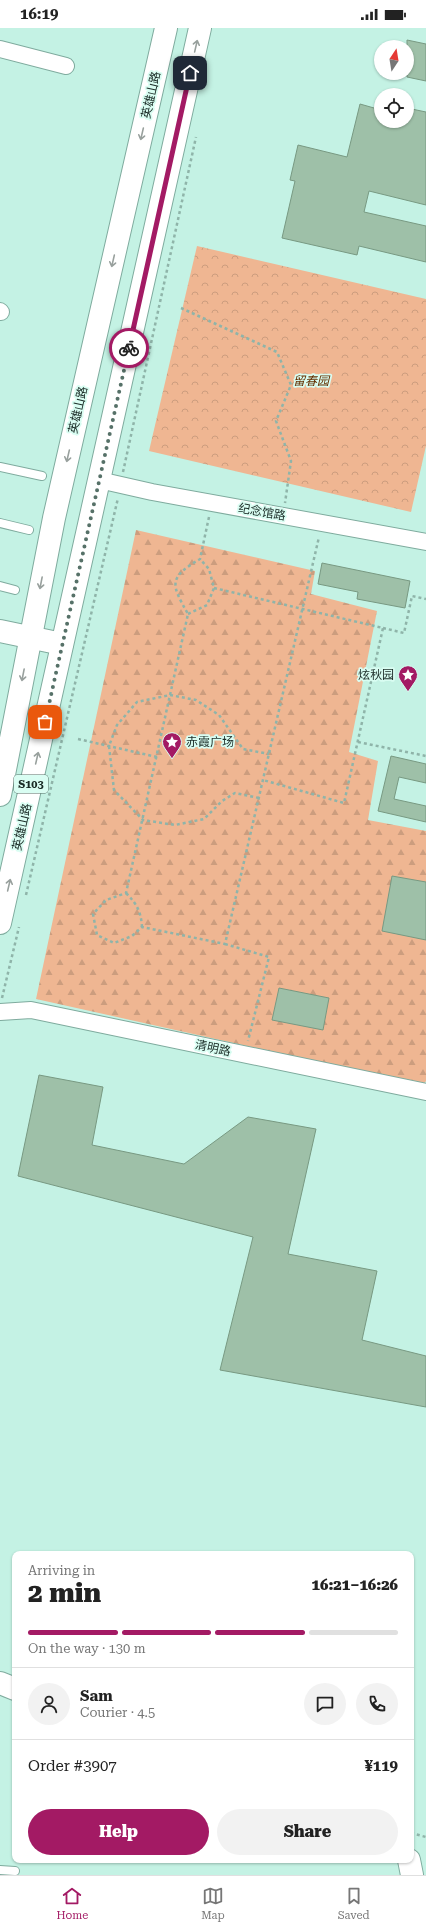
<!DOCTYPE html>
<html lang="en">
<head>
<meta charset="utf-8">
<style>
  body { margin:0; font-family:"Roboto Serif","Noto Sans SC",serif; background:#f2f2f2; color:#222; height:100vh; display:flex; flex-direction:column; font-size:15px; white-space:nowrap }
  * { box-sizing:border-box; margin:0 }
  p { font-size:13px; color:#767676 }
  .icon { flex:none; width:22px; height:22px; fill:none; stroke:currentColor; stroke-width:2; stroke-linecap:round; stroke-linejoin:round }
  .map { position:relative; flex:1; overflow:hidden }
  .details { position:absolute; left:12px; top:1523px; width:402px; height:312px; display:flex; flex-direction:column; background:#fff; border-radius:8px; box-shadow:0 1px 3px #0004 }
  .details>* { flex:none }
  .needle { width:26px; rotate:12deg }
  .tools { position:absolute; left:374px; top:12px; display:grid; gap:8px }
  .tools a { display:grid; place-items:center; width:40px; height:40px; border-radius:50%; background:#fff; box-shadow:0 1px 3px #0004; font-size:20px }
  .pin { position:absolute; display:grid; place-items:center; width:34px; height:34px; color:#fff; margin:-17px; border-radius:8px; box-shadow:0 2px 6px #0006 }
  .courier { position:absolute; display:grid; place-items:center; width:40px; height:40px; margin:-20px; border:3px solid #a31a64; border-radius:50%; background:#fff; color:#222; box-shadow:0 1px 5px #0007 }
  .head em { font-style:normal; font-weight:800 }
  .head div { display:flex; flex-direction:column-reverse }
  .head { display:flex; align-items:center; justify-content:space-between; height:68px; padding:0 16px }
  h1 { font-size:26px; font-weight:800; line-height:30px }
  .bar { display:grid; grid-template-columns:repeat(4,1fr); gap:6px 4px; align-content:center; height:48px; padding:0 16px }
  .bar i { height:5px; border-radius:3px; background:#e0e0e0 }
  .bar .active { background:#a31a64 }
  .bar p { grid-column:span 4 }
  .line { display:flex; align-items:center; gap:10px; padding:0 16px; border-top:1px solid #e0e0e0 }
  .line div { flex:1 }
  .round { display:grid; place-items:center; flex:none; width:42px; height:42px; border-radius:21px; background:#f2f2f2 }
  .cta { display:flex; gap:8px; margin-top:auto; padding:8px 16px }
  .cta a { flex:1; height:46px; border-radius:24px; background:#a31a64; color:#fff; font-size:16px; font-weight:800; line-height:46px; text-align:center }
  .cta a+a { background:#f2f2f2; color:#222 }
  .status { display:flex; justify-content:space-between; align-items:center; height:28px; padding:0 20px; background:#fff; direction:ltr }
  .status svg { height:11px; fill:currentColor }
  .tabs { display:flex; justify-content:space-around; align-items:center; height:56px; border-top:1px solid #e0e0e0; background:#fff; font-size:11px; color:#767676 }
  .tabs a { display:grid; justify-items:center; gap:2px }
  .tabs .active { color:#a31a64 }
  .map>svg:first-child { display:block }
  .forest { fill:url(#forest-firs) }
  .park { fill:url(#park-crowns) }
  .building { fill:#9ec0a8; stroke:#789982 }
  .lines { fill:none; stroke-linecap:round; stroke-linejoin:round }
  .lane-casing { stroke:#7fab9e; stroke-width:10 }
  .street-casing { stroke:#7fab9e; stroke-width:18 }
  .secondary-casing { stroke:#7fab9e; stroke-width:24 }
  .primary-casing { stroke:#7fab9e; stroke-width:24 }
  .path { stroke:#8fb4a9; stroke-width:2.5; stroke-dasharray:3 3; stroke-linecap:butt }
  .lane { stroke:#fff; stroke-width:8 }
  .street { stroke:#fff; stroke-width:16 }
  .secondary { stroke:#fff; stroke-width:22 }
  .primary { stroke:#fff; stroke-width:22 }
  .oneway { stroke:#98a09d }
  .done { stroke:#567168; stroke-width:4; stroke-dasharray:0 7.2 }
  .route { stroke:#a31a64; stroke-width:5 }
  .labels { text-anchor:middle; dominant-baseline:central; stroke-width:3.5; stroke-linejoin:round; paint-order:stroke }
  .shield { fill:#d9fdf2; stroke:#536a63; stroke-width:1 }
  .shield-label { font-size:11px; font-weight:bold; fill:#1a2b26 }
  .street-label { font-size:12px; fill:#1a2b26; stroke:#d9fdf2 }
  .park-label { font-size:12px; font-style:italic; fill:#632f00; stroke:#d9fdf2 }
  .poi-label { font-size:12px; fill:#1a2b26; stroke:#d9fdf2; text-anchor:end }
</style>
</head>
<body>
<div class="status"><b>16:19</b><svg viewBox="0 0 49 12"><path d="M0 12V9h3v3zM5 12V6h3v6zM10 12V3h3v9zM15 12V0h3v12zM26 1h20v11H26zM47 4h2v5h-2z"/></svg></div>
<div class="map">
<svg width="426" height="1847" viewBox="0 0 426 1847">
  <defs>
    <pattern id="forest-firs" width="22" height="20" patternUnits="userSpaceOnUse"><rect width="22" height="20" fill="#efb692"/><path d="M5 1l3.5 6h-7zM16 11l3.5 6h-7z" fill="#cc9d7e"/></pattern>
    <pattern id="park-crowns" width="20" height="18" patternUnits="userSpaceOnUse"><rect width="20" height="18" fill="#efb692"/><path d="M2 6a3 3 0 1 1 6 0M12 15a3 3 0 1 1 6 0" fill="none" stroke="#cc9d7e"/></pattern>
  </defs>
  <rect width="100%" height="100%" fill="#c4f2e4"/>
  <path class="forest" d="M136 502 315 543 311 566 377 583 349 724 378 733 368 792 426 803V1053L423 1057 36 971Z"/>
  <path class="park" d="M197 218 426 271V418L411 484 149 423Z"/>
  <g class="building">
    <path d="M407 12 426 16V53L407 49Z"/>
    <path d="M360 76 381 82V93H407V80L426 84V177L369 163 364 184 426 198V234L359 218 357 227 282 210 295 153 290 152 298 117 347 129Z"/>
    <path d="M322 535 410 553 405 580 357 571 358 564 318 556Z"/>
    <path d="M391 728 426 736V755L399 749 394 771 426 778V794L378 783Z"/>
    <path d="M392 848 426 854V912L382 903Z"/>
    <path d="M279 960 329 970 323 1002 272 992Z"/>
    <path d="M39 1047 103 1059 92 1117 184 1136 248 1089 316 1101 288 1226 377 1243 362 1312 426 1328V1379L220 1342 253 1209 18 1148Z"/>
  </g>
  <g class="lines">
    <defs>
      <g id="lane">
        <path d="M0 439 42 448"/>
        <path d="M0 495 29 502"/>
        <path d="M0 558 15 562"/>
        <path d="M0 1842 15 1843"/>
      </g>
      <g id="street">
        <path d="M0 21 66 38"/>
        <path d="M0 283 1 284"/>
        <path d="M99 452 152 464 426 514"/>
        <path d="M0 984 31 982 426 1064"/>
      </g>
      <g id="secondary">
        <path d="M0 603 62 616"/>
        <path d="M0 1655 15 1661"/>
        <path d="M409 1832 412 1847"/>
      </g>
      <g id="primary">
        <path d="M0 767 54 490 166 0"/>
        <path d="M0 895 200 0"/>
      </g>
    </defs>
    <use href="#lane" class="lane-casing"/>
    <use href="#street" class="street-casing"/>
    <use href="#secondary" class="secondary-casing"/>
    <use href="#primary" class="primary-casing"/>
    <g class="path">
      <path d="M181 280 277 324 291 357 276 393 291 433 285 475"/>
      <path d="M123 444 196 109"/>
      <path d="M209 489 200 531C168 550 171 556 188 586L126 865 106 872 93 886 97 907 114 915 132 908 142 899 225 916 319 509"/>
      <path d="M214 560 383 600 344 775 263 752"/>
      <path d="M188 586 207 577 214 560 209 541 200 531"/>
      <path d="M383 600 404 605 412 568 426 571"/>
      <path d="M78 711 157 729"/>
      <path d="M358 714 426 728"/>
      <path d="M259 770 235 765 222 773 204 791 175 797 143 792 114 762 109 718 117 697 137 674 170 667 196 672 219 687 243 721 269 726"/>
      <path d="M126 865C137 876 141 884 142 899"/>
      <path d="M26 867 118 470"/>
      <path d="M225 916 269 929 248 1013"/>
      <path d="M2 970 19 899"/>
      <path d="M411 1805 426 1809"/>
    </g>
    <use href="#lane" class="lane"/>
    <use href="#street" class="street"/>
    <use href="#secondary" class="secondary"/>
    <use href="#primary" class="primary"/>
  </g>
  <defs><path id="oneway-shaft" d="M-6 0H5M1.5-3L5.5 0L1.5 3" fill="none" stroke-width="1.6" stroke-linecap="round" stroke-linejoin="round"/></defs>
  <g class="oneway">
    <use href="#oneway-shaft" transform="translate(196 18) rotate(-77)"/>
    <use href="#oneway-shaft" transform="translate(142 106) rotate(103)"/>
    <use href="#oneway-shaft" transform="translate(113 233) rotate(103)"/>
    <use href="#oneway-shaft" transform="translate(68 428) rotate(103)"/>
    <use href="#oneway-shaft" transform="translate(41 555) rotate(101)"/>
    <use href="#oneway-shaft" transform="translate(23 647) rotate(101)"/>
    <use href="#oneway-shaft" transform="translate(37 730) rotate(-77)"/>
    <use href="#oneway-shaft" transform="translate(9 857) rotate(-77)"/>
  </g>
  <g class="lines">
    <path class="done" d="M45 694 129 320"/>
    <path class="route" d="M129 320 190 45"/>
  </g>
  <defs>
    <symbol id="sight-pin" viewBox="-11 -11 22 30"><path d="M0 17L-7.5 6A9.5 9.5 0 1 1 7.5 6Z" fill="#a31a64" stroke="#d9fdf2"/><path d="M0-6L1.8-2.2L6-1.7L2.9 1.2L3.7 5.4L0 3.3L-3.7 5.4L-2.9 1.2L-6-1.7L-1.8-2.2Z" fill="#fff"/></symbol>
  </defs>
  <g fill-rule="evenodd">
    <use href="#sight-pin" x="397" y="636" width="22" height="30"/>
    <use href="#sight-pin" x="161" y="703" width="22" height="30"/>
  </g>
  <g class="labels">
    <rect class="shield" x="14" y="747" width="34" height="18" rx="3"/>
    <g class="shield-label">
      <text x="31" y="756">S103</text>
    </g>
    <g class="street-label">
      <text transform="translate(151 67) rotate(-77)">英雄山路</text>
      <text transform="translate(78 382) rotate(-77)">英雄山路</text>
      <text transform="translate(262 484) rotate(10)">纪念馆路</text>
      <text transform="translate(22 799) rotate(-77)">英雄山路</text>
      <text transform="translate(213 1020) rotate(12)">清明路</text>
    </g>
    <g class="park-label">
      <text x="311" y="353">留春园</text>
    </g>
    <g class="poi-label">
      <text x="394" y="647">炫秋园</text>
      <text x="186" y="714" text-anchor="start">赤霞广场</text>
    </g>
  </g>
</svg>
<div class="tools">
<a><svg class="needle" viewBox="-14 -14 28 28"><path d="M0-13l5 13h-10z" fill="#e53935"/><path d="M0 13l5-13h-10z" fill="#767676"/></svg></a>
<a><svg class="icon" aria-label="locate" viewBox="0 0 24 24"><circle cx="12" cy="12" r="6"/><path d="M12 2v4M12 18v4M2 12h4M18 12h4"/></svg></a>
</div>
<div class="pin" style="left:45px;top:694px;background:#ea580c"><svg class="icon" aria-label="bag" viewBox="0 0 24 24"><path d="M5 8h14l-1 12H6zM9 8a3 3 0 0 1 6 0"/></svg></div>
<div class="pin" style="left:190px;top:45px;background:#1f2937"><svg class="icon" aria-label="home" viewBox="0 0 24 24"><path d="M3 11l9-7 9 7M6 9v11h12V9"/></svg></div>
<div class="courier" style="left:129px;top:320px"><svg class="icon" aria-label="bike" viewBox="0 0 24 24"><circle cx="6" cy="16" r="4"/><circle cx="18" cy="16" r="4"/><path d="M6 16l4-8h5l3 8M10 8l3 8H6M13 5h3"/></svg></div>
<section class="details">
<div class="head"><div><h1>2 min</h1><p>Arriving in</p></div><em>16:21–16:26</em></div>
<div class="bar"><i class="active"></i><i class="active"></i><i class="active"></i><i></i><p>On the way · 130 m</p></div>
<div class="line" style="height:72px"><a class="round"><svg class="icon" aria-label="person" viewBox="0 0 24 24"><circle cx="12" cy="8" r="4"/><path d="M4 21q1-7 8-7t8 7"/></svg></a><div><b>Sam</b><p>Courier · 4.5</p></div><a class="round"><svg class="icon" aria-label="chat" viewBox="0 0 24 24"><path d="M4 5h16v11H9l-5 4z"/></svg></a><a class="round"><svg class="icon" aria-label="phone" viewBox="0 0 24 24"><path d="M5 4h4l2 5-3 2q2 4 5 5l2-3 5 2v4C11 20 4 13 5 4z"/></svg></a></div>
<div class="line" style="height:52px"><div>Order #3907</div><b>¥119</b></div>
<div class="cta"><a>Help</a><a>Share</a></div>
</section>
</div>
<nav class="tabs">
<a class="active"><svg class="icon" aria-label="home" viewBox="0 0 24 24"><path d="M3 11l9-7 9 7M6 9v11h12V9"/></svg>Home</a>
<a><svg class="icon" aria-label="map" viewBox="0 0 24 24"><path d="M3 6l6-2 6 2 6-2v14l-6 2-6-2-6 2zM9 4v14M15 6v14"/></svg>Map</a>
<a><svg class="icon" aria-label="saved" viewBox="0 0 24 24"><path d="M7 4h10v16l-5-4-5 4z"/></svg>Saved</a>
</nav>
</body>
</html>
